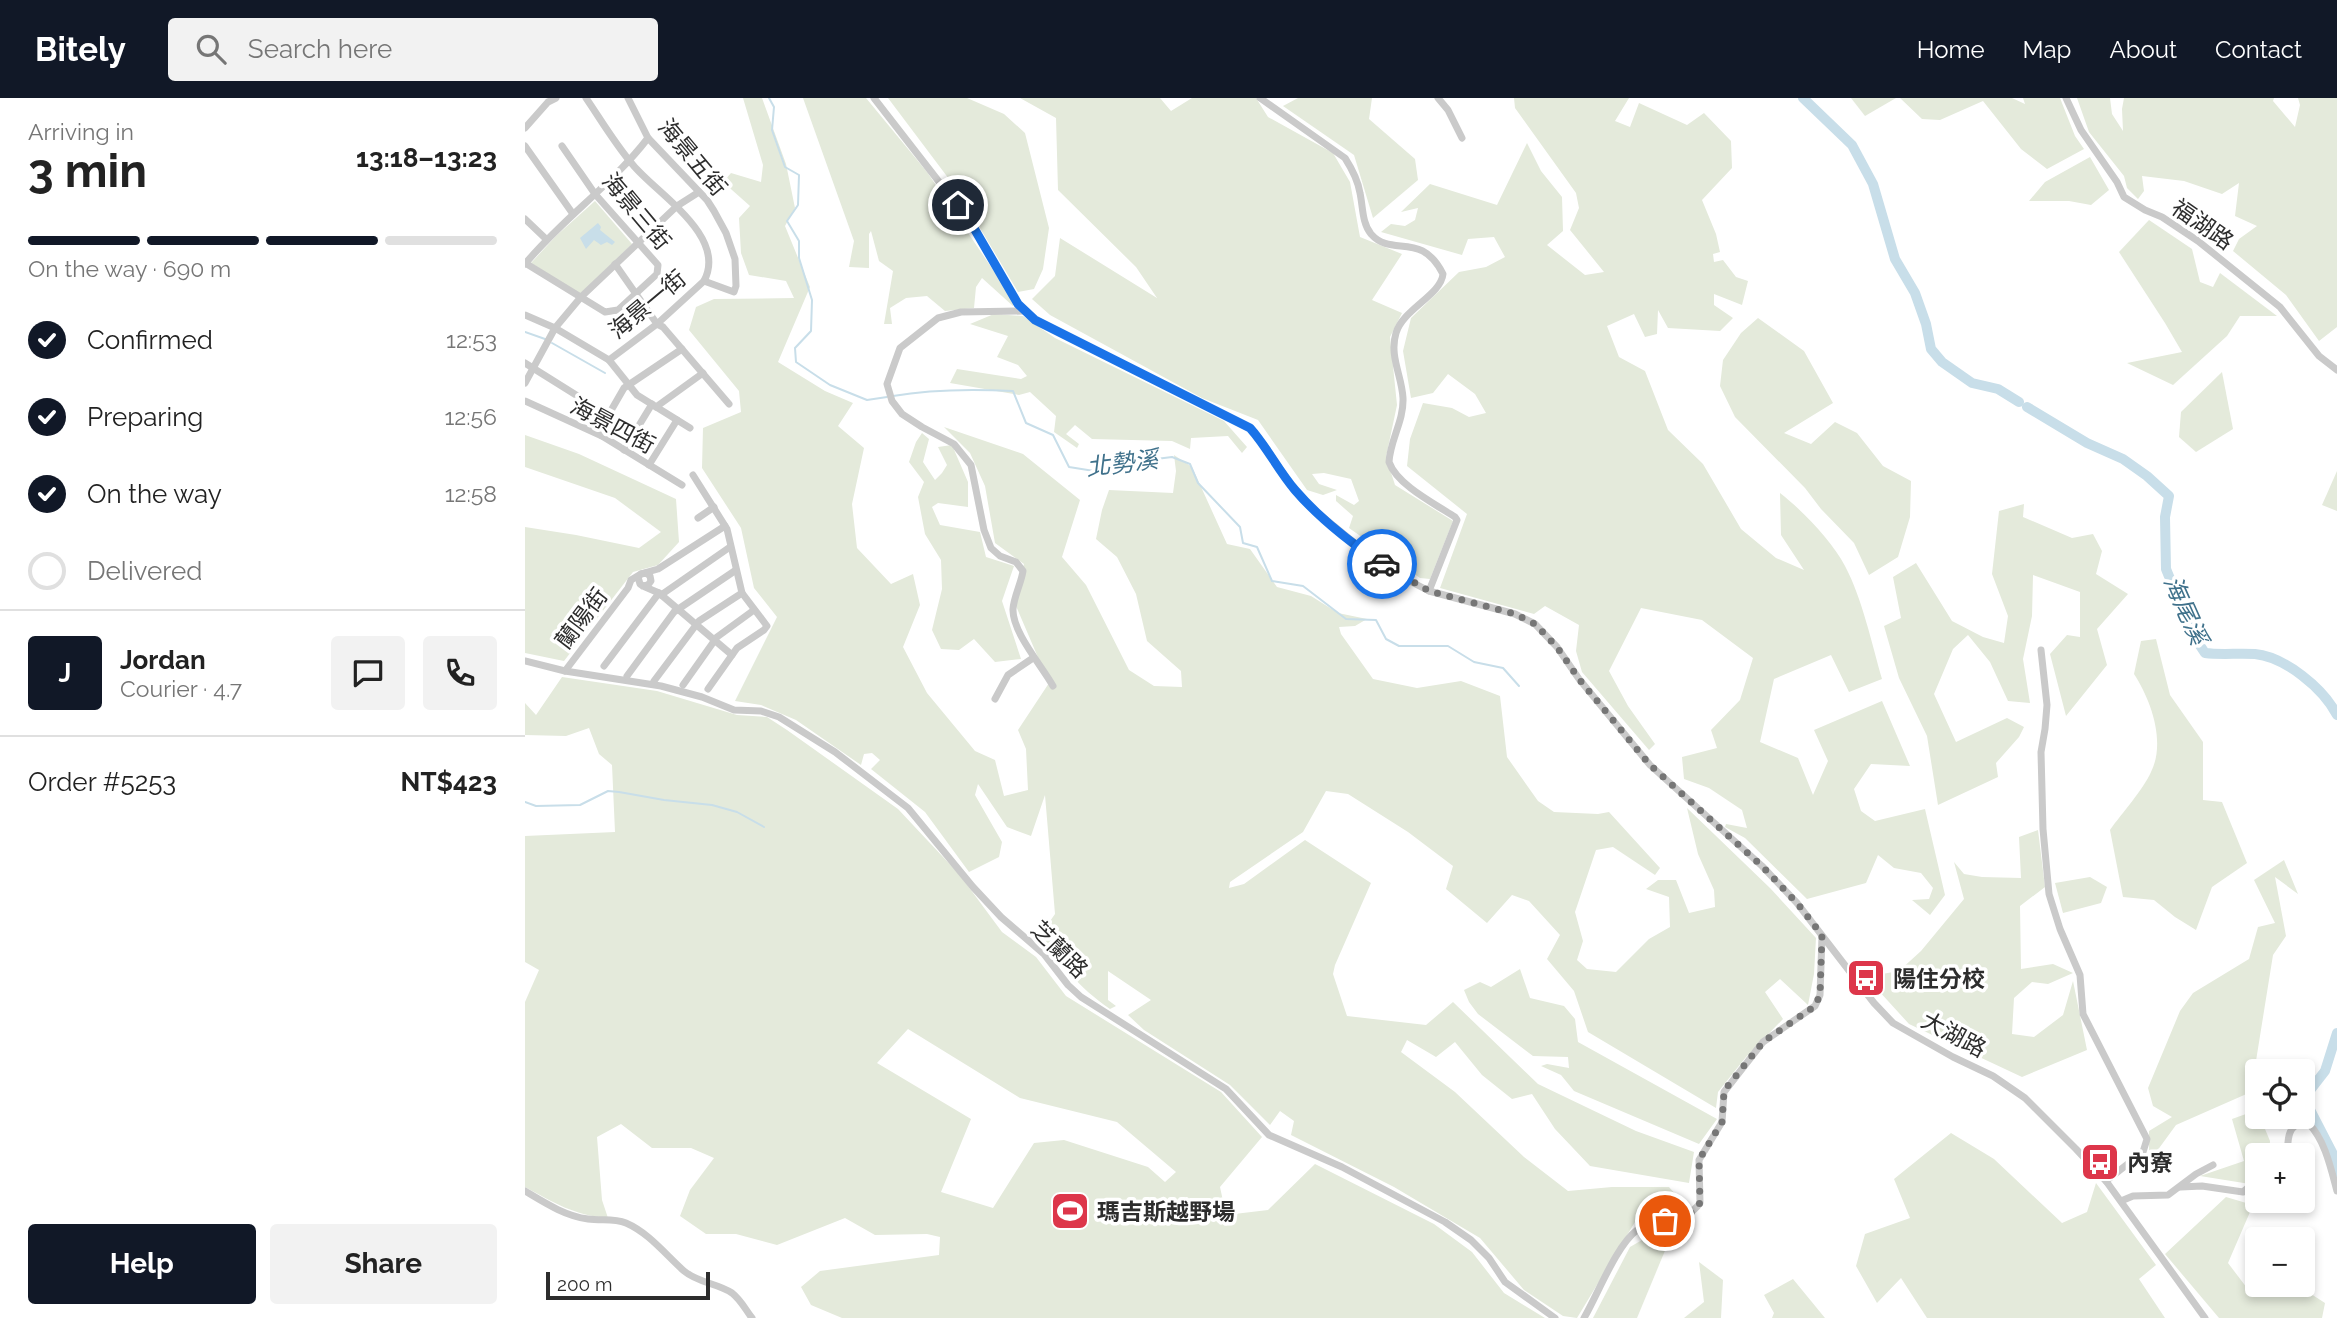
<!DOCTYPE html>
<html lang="en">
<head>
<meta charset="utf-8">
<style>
  body { margin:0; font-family:Raleway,"Noto Sans TC",sans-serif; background:#f2f2f2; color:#222; height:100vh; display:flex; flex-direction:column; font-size:26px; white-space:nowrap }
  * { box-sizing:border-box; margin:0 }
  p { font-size:23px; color:#767676 }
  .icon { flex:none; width:38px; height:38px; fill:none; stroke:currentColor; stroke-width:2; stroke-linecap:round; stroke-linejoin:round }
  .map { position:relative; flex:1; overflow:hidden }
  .panel { display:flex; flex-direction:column; background:#fff; width:525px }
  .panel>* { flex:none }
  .fabs { position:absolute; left:1720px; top:961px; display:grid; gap:14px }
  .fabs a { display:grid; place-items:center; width:70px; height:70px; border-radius:7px; background:#fff; box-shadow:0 4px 10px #0003; font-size:35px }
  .scale { position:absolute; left:21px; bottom:18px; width:164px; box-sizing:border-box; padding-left:7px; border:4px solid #2d2d2d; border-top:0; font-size:19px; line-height:24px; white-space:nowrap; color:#2d2d2d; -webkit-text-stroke:5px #fff; paint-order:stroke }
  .pin { position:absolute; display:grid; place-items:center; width:60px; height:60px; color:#fff; margin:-30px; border:4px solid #fff; border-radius:50%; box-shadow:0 2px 7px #0007 }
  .courier { position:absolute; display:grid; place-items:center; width:70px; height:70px; margin:-35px; border:5px solid #1a73e8; border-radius:50%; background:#fff; color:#222; box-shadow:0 2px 9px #0007 }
  .head em { font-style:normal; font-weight:700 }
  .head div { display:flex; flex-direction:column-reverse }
  .head { display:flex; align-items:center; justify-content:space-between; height:119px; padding:0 28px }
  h1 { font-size:46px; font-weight:700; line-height:52px }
  .bar { display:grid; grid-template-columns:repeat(4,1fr); gap:10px 7px; align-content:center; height:84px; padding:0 28px }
  .bar i { height:9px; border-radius:5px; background:#e0e0e0 }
  .bar .active { background:#111827 }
  .bar p { grid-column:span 4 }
  .line { display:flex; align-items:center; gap:18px; padding:0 28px; border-top:2px solid #e0e0e0 }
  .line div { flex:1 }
  .round { display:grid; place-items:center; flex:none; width:74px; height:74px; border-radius:7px; background:#f2f2f2 }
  ol { padding:0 28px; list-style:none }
  li { display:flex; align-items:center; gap:21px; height:77px }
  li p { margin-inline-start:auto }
  li .icon { padding:7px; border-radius:50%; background:#111827; color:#fff; stroke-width:4 }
  li:last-child { color:#767676 }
  li i { width:38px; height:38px; border:4px solid #e0e0e0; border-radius:50% }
  .button { display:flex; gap:14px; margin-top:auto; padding:14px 28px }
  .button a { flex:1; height:80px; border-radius:7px; background:#111827; color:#fff; font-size:28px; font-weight:700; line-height:80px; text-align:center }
  .button a+a { background:#f2f2f2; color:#222 }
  header { display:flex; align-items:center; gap:42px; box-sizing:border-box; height:98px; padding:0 35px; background:#111827; color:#fff }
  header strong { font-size:33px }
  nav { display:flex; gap:38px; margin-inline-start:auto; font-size:24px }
  .search { width:490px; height:63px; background:#f2f2f2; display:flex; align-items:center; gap:18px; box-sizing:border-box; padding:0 24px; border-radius:7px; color:#767676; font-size:26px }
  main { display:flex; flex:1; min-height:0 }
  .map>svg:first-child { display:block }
  .green { fill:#e4eadb; fill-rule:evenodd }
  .water { fill:#c8dee9 }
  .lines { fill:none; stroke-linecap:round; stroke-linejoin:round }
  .stream { stroke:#c8dee9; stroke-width:2 }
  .river { stroke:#c8dee9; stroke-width:10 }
  .minor { stroke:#cacaca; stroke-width:7 }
  .done { stroke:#767676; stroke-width:7; stroke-dasharray:0 12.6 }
  .route { stroke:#1a73e8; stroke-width:9 }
  .labels { text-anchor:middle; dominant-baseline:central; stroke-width:7; stroke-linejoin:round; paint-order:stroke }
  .street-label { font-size:23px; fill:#2d2d2d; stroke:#fff }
  .poi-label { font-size:23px; font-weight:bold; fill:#2d2d2d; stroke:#fff; text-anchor:start }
  .water-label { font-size:24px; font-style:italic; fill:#3f718b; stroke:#fff }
</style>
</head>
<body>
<header>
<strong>Bitely</strong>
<div class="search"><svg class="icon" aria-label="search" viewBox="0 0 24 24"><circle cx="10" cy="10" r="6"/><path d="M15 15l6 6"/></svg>Search here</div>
<nav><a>Home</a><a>Map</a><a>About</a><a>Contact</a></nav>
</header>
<main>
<section class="panel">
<div class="head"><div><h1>3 min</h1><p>Arriving in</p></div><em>13:18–13:23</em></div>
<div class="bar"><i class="active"></i><i class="active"></i><i class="active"></i><i></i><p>On the way · 690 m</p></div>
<ol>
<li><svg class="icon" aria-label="check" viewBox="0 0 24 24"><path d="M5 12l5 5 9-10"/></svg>Confirmed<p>12:53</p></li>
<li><svg class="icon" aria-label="check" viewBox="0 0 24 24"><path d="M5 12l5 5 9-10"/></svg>Preparing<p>12:56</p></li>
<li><svg class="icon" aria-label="check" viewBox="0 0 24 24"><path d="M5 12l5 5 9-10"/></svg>On the way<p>12:58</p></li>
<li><i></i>Delivered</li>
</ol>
<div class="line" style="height:126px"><b class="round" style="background:#111827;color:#fff">J</b><div><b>Jordan</b><p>Courier · 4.7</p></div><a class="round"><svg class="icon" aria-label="chat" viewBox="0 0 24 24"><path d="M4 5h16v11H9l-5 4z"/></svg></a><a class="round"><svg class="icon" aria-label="phone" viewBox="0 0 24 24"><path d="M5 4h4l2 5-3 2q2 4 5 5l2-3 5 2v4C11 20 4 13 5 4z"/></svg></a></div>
<div class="line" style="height:91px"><div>Order #5253</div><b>NT$423</b></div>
<div class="button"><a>Help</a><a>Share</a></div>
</section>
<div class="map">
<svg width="1812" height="1220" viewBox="0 0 1812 1220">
  <rect width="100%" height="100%" fill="#fff"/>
  <g class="green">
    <path d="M218 0H237L261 66 270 110 260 128 285 189 253 264 300 293 328 305 313 328 339 350 327 406 332 450 366 486 388 476 395 507 378 549 402 595 450 653 470 662 479 698 503 692 501 651 493 632 524 585 488 501 499 466 470 445 460 388 445 355 419 329 498 356 555 402 537 459 561 487 604 572 629 588 657 589 656 573 622 543 611 496 592 459 571 441 577 412 584 392 648 395 651 373 649 357 667 369 702 446 725 451 752 489 786 498 813 515 842 521 830 528 814 529 816 536 848 581 892 590 936 583 975 598 982 659 1013 703 1029 714 1073 716 1084 714 1135 770 1130 777 1088 749 1071 752 1050 814 1058 843 1052 862 1062 871 1091 874 1124 841 1145 829 1144 799 1121 791 1133 782H1151L1164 815 1190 809 1189 792 1173 756 1162 710 1245 790 1291 840 1289 876 1283 907 1255 881 1240 894 1258 921 1221 959 1193 994 1191 1010 1063 934 1049 893 1022 861 1035 837 1004 803 987 797 962 825 921 791 928 768 883 734 823 696 801 693 778 734 705 784 704 790 719 786 780 742 846 785 810 867 808 876 822 918 901 927 928 904 1013 986 1111 1033 1169 1054 1164 1085 1065 1068 1030 1031 1007 996 987 1001 957 977 930 944 911 959 882 942 876 954 930 994 999 1059 1043 1093 1087 1089H1144L1158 1105 1160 1113 1110 1124 1052 1220 1038 1218 999 1192 955 1140 869 1089 766 1037 769 1023 755 1013 745 1027 705 987 619 932 603 917 626 902 583 873V902L591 908 585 911C552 888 538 869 516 836L530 816 520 697 506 738 482 729 453 686 450 697 477 744 474 759 444 774 400 714 346 671 355 662 347 655 339 656 336 667 271 622 236 607 210 603 252 519 229 490 216 430 177 370 178 330 216 314 214 293 164 232 171 209 189 201 269 200 261 183 224 177 216 155 214 120 225 108 198 84 206 75 236 84 238 67Z"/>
    <path d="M278 0H341L402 74 489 203 488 208 457 180 451 189 449 210 420 213 402 198 381 200 365 210 367 226H359L368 173 354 163 346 133 344 136V170L324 169 329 143Z"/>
    <path d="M363 0H442L479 16 500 35 524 130 518 171 509 191 493 194 433 93Z"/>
    <path d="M495 0H635L646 13 667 0H731L743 19 808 55 825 84 835 139 877 156 847 202 877 215 865 239 872 307 861 359 870 387 928 423 905 481 895 480 824 430 828 418 811 403V397L829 407 834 403 826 381 799 375 787 376 794 386 812 392 798 397 782 392 733 322 677 300 525 217 507 201 530 178 535 140 632 200 611 169 533 92 531 20Z"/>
    <path d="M773 0H847L844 21 890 61 893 82 848 120 829 57 758 8Z"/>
    <path d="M989 0H1104L1090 23 1105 29 1114 5 1162 27 1179 15 1206 43 1207 70 1177 102 1191 136 1195 154 1188 156 1189 164 1198 162 1211 179 1223 183 1217 207 1189 196V207L1208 220 1195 233 1143 230 1133 212 1132 236 1120 239 1109 216 1082 228 1094 259 1120 273 1143 332 1178 366 1216 431 1251 460 1279 472 1256 437 1255 395C1278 413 1307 443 1320 468 1337 500 1347 546 1357 581L1324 594 1306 557 1249 581 1235 644 1273 660 1288 697 1303 663 1289 632 1357 603 1385 668 1346 666 1329 691 1336 713 1350 723 1400 711 1420 797 1405 817 1387 802 1404 801 1408 790 1396 775 1369 770 1353 757 1341 785 1282 801 1220 740 1200 729 1201 726 1222 730 1217 712 1184 690 1159 681 1157 659 1192 650 1186 632 1215 602 1228 560 1177 522 1116 510 1084 573 1103 608 1130 646 1124 652 1057 574 1051 553 1054 527 1020 508 1009 516 915 490 942 416 882 368 885 341 898 305 927 310 944 319 961 315 950 296 923 276 908 295 886 300 878 253 886 220 934 174 961 169 980 159 969 139 943 141 937 157 856 134 866 126 880 128 890 122 893 110 876 114 905 86 972 107 1002 45 1016 73 1037 99 1038 133 1022 147 1060 177 1079 174 1045 132 1054 110 1051 95 990 10Z"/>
    <path d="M1326 0H1371L1340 18Z"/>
    <path d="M1375 0H1487L1500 6 1498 0H1535L1550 38 1559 51 1522 71 1496 51 1458 3 1415 22 1397 21Z"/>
    <path d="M1552 0H1585L1587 16 1598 33 1597 11 1599 0H1749L1748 3 1770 29 1775 7 1773 0H1812V229L1794 243 1761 197 1708 153 1714 141 1732 128 1710 118 1714 85 1697 96 1659 83 1617 78 1619 93 1613 101 1602 90 1599 78 1564 34Z"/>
    <path d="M1565 59 1584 92 1566 107 1544 103H1504L1520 84Z"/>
    <path d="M70 103 107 146 55 196 6 165 31 138Z"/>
    <path d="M1624 122 1667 151 1675 184 1688 189 1695 175 1752 218H1715L1702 238 1648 287 1602 265 1657 254 1640 225 1594 154Z"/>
    <path d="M469 216 498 218 530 240 699 323 722 349 717 355 703 338 666 340 665 351 647 343 567 341 550 327 541 336 554 346 552 350 529 334 531 318 505 294 494 297 425 285 432 271 496 281 502 278 493 267 472 259 483 238 445 226Z"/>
    <path d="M1233 220 1279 253 1308 305 1259 335 1286 346 1310 324 1332 335 1358 368 1386 383 1385 419 1373 459 1344 477 1329 445 1296 411 1280 390 1210 319 1195 288 1198 262 1216 235Z"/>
    <path d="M1697 274 1708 331 1671 354 1654 339 1656 314Z"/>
    <path d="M397 335 404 341 398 364 410 382 417 375 422 367 413 349 427 347 443 384V409L413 405 407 409 415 427 455 434 461 459 489 468 477 503 496 561 470 564 449 541 434 552 416 551 407 532 417 491 416 462 400 436 393 399 399 384 384 364 391 344Z"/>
    <path d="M0 337 54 356 151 401 154 444 133 467 108 474 39 563 0 555V429L51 437 114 450 136 434 90 400 0 369Z"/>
    <path d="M1812 373V413L1797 407Z"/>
    <path d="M1499 406 1498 419 1547 440 1568 436 1577 453 1571 476 1603 496 1572 531 1582 567 1541 618 1525 556 1542 537 1555 539V494L1508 477 1507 518 1498 561 1505 605 1483 603 1465 564 1443 537 1428 551 1409 596 1431 644 1482 620 1499 629 1494 639 1471 665 1473 679 1413 707 1402 638 1374 580 1359 528 1376 520 1368 479 1391 465 1427 523 1458 539 1479 545 1483 518 1467 476 1474 413Z"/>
    <path d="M1631 541 1645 597 1678 644V702L1697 704 1722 765 1687 789 1671 832 1650 819 1629 802 1598 799 1585 732C1597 715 1618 692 1626 674 1641 644 1626 602 1609 576L1616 543Z"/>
    <path d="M37 579 132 593 212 617 242 619 262 632 373 711 434 776 477 834 511 859 541 898 696 994 737 1039 695 1089 701 1117 743 1112 790 1066 909 1126 947 1154 979 1195 1020 1220H317L286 1207 276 1189 295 1173 414 1157 415 1139 402 1136 350 1137 320 1120 252 1147 211 1136H181L155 1118 165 1092 189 1060 166 1050H127L96 1026 72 1039 77 1102 83 1120C48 1117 30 1105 0 1089V904L14 872 0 864V738L90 734 87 667 74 656 64 630 41 638 0 637V605L11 617ZM383 931 495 1000 592 1024 651 1074 640 1084 623 1069 539 1042 509 1045 468 1110 416 1094 446 1021 352 965Z"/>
    <path d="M1513 732 1520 789 1495 808 1496 871 1528 866 1548 875 1523 886 1507 884 1489 900 1487 936 1509 939 1538 917 1548 883 1562 952 1497 979 1384 926 1353 892 1357 876 1374 873 1396 853 1439 801 1429 764 1439 776 1457 779 1496 780 1494 739Z"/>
    <path d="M1759 762 1773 796 1750 779 1761 838 1748 857 1726 994 1651 1027 1624 1064V1033L1647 1019 1628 1008 1623 990 1655 913 1668 895 1724 861 1733 829 1750 825 1729 782Z"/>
    <path d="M1565 779 1582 789 1576 805 1538 815 1530 785Z"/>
    <path d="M995 871 1005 900 1039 908 1050 921 1053 944 1192 1021 1174 1046 1049 993 1036 977 1016 968 1022 966 1044 970 1043 959 1008 958 953 916 944 904 939 892 955 884 966 889Z"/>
    <path d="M1732 1012V1018L1735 1019 1745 1043 1744 1057H1732V1076L1725 1086 1675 1078 1719 1063 1707 1021Z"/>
    <path d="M1426 1035 1469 1061 1537 1125 1562 1114 1571 1085 1631 1167 1614 1181 1640 1220H1402L1376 1180 1352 1205 1331 1168 1340 1136 1385 1120 1369 1081Z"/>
    <path d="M1701 1099 1728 1107 1703 1165 1722 1190 1732 1184V1186L1772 1187 1800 1205 1797 1220H1694L1640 1156Z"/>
    <path d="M1143 1127 1149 1131 1112 1220H1068L1105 1149Z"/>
    <path d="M1174 1164 1198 1182 1196 1220H1159L1179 1204Z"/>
    <path d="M1268 1181 1300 1220H1247L1249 1215 1239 1197Z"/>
  </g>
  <path class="water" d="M73 125 76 129 75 132 90 144 87 147 82 144 76 147 69 142 61 151 55 140Z"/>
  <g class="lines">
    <g class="stream">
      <path d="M244 0 249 9 247 32 260 69 274 77 273 107 262 123 274 143V160L287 202 286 233 270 250 271 264 305 287 342 302 362 299"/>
      <path d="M0 234 20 241"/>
      <path d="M27 245 80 275"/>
      <path d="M368 298C407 291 448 291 488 293L501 325 528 337 544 369 569 373 592 360 623 362 647 359 665 366 673 385 715 429 718 445 732 449 747 483 778 488 821 521 851 522 861 541 874 548H923L949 564 978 570 994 588"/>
      <path d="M0 704 11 708 55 707 83 693 94 694 139 702 187 707 212 714 239 729"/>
    </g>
    <g class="river">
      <path d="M1278 0 1327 47 1348 86 1370 161 1390 195 1401 226 1406 251 1417 264 1447 285 1473 291 1494 304"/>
      <path d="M1502 309 1562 345 1598 361 1622 378 1644 398 1640 419 1641 471 1668 537 1680 555C1696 557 1713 555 1730 556 1760 559 1798 590 1812 617"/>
      <path d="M1812 935 1800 973 1779 1000 1810 1060 1812 1075"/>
    </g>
    <g class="minor">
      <path d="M103 0 123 40 182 102 189 113 201 135 210 161 211 188 209 194 179 183"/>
      <path d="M349 0 446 125 493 207 510 222 725 330 739 347 768 390 788 411 848 460 879 480 904 493 990 516 1010 526 1032 549 1054 581 1125 667 1237 768 1272 805 1349 905 1368 925 1428 959 1468 978 1500 1000 1551 1051 1581 1083 1680 1220"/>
      <path d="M735 0 820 60C827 71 833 82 835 95 838 109 837 125 846 136 867 160 896 132 918 176 916 197 878 211 871 235 864 258 877 278 878 300 879 323 865 342 864 364 872 387 910 406 930 419L932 422 904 493"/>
      <path d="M913 0 923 12 937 40"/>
      <path d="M1541 0 1556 32 1592 84 1599 99 1620 112 1637 119 1673 143 1755 209 1794 258 1812 272"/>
      <path d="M0 30 23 4 31 0"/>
      <path d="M0 48 48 116"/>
      <path d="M0 121 21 141"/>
      <path d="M0 165 80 214 93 212 132 176 133 167 70 96 37 48"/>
      <path d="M0 166C38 120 87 87 123 40"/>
      <path d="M90 166 132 226 138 229 204 306"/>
      <path d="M500 213 436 214 413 220 375 250 362 286 367 303 377 316 397 329 429 346 446 367 459 432 466 450 475 458 491 464 498 473C496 486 489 498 488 511 487 534 517 568 528 588"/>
      <path d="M0 217 30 230 84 262 132 226 179 183C203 138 132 96 108 67 90 46 76 22 61 0"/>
      <path d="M84 262 112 297 165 330"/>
      <path d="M0 265 75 312 81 325 77 338"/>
      <path d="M0 285 30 230 56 199 152 108 174 94"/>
      <path d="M0 303 77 338 157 387"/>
      <path d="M131 309 178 275"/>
      <path d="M80 320 84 316 99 290 157 251"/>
      <path d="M99 352 127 306"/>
      <path d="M124 367 152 322"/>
      <path d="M168 377 202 431 217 495 242 528 239 532 212 550 183 591"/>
      <path d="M173 420 189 409"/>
      <path d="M119 475 133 471 200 428"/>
      <path d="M118 488 123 487 126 483 125 478 121 475 116 476 113 479 115 486C121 490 128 492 134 495L207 557"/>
      <path d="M136 497 205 449"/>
      <path d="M1516 552 1522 607 1520 631 1516 654 1518 731 1524 796 1535 831 1555 877 1558 916 1622 1041 1618 1054 1581 1083"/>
      <path d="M0 563 40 573 136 588 177 599 209 612 236 613 254 619 310 654 383 710 448 789 476 819 519 856 543 887 556 899 701 991 744 1037 817 1069 920 1124 946 1142 964 1160 980 1184 1030 1220"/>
      <path d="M79 568 134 495"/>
      <path d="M40 573 103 490 106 482 116 476"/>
      <path d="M102 578 149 514 211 472"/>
      <path d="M129 583 174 523 217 495"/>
      <path d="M158 587 192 539 229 512"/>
      <path d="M470 601 483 577 508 560"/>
      <path d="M1763 1057C1762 1041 1763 1022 1784 1026 1800 1042 1806 1071 1812 1093"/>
      <path d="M1656 1089 1677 1088 1718 1094 1732 1082"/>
      <path d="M0 1093C20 1105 40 1118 63 1121 76 1123 89 1120 101 1125 124 1135 140 1156 159 1173 173 1185 192 1185 207 1195 216 1202 220 1211 227 1220"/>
      <path d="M1596 1103 1608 1098 1643 1097 1671 1076 1688 1067"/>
      <path d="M1059 1220C1073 1196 1091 1148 1112 1132 1132 1117 1160 1127 1175 1105L1174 1062 1197 1024 1199 994 1238 944 1290 908 1295 897 1297 838"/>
    </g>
  </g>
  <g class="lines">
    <path class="done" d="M857 466 904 493 990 516 1010 526 1032 549 1054 581 1125 667 1237 768 1272 805 1297 837 1295 897 1290 908 1238 944 1202 989 1199 994 1197 1024 1174 1062 1175 1105 1165 1116 1140 1123"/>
    <path class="route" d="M433 107 446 125 493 206 510 222 725 330C742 349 753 372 770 392 794 420 826 445 857 466"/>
  </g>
  <defs>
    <symbol id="bus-square" viewBox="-11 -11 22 22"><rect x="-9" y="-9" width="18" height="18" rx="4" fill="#dd364a" stroke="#fff"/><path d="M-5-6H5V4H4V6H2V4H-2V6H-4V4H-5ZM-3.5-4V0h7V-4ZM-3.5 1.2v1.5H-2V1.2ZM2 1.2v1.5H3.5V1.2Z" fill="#fff"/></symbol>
    <symbol id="stadium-square" viewBox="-11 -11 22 22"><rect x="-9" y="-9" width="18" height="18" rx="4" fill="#dd364a" stroke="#fff"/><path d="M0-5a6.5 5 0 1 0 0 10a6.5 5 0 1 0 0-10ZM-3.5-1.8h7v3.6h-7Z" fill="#fff"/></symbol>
  </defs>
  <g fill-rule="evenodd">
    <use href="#bus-square" x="1319" y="858" width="44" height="44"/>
    <use href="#bus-square" x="1553" y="1042" width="44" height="44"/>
    <use href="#stadium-square" x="523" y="1091" width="44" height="44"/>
  </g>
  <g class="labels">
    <g class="street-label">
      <text transform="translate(168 59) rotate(50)">海景五街</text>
      <text transform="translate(112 113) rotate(50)">海景三街</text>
      <text transform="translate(1678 126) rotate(35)">福湖路</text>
      <text transform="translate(122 206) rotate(-40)">海景一街</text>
      <text transform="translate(88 327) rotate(28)">海景四街</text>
      <text transform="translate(56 520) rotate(-53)">蘭陽街</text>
      <text transform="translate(535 851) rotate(45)">芝蘭路</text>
      <text transform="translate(1429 936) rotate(28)">大湖路</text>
    </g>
    <g class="poi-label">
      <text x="1368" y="880">陽住分校</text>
      <text x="1602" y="1064">內寮</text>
      <text x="572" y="1113">瑪吉斯越野場</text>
    </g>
    <g class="water-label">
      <text transform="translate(597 365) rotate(-7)">北勢溪</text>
      <text transform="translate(1661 512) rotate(66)">海尾溪</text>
    </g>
  </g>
</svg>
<div class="fabs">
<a><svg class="icon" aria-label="locate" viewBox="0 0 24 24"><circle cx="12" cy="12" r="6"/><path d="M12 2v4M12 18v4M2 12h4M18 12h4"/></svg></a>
<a>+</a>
<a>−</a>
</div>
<div class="scale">200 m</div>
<div class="pin" style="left:1140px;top:1123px;background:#ea580c"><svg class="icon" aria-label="bag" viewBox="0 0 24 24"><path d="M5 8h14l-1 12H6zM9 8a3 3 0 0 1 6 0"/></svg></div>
<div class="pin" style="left:433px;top:107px;background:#1f2937"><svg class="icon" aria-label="home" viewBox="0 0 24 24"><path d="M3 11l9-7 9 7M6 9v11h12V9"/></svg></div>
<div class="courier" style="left:857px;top:466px"><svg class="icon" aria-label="car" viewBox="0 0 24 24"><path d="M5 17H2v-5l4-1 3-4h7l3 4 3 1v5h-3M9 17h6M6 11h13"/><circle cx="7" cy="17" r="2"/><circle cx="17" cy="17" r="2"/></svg></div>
</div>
</main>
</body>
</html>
